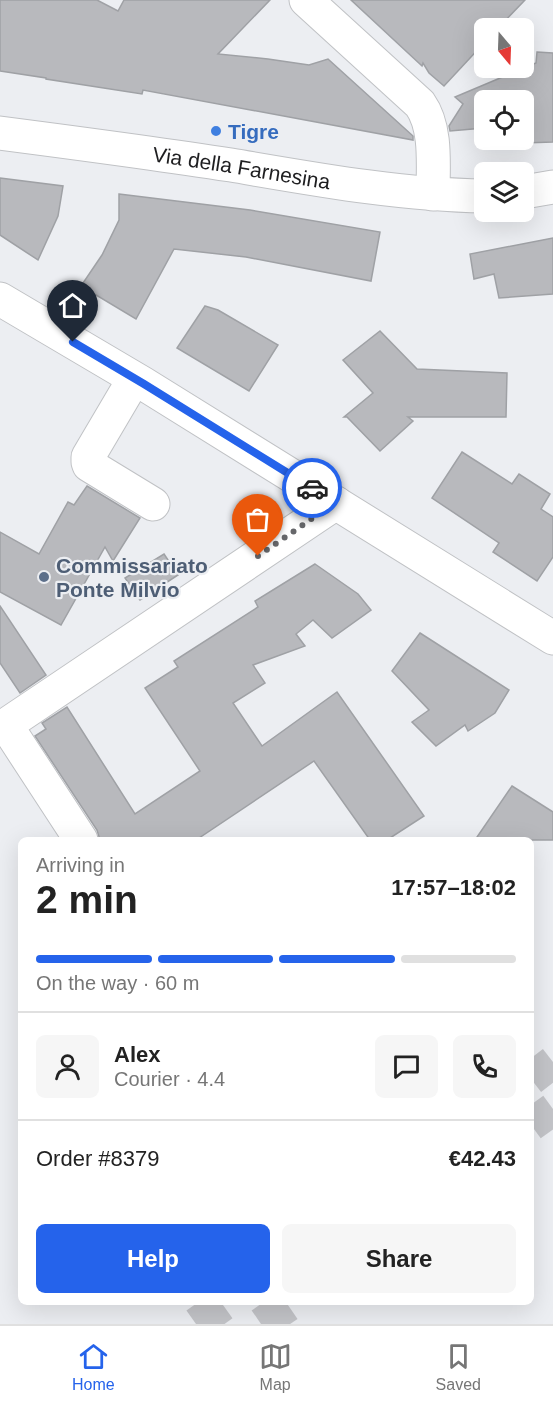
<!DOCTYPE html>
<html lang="en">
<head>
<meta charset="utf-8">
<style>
  body { margin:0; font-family:Arial,sans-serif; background:#f6f6f6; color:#222; height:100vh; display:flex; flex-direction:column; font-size:22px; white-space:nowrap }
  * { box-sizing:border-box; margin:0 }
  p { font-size:20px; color:#767676 }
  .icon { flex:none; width:33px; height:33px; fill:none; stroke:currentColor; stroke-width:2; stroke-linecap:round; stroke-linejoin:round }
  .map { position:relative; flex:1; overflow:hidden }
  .details { position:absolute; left:18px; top:837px; width:516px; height:468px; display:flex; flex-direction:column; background:#fff; border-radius:9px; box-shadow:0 6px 24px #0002 }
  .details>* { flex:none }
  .needle { width:39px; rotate:161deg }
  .buttons { position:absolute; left:474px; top:18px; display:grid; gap:12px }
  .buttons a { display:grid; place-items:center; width:60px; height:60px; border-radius:9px; background:#fff; box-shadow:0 6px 24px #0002; font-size:30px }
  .pin { position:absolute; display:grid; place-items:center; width:51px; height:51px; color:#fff; margin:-62px -26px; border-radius:50% 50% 50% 0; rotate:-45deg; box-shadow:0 0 6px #0007 }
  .pin .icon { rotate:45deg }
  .courier { position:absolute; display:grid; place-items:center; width:60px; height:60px; margin:-30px; border:4px solid #2563eb; border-radius:50%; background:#fff; color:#222; box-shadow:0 2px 8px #0007 }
  .summary em { font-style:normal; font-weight:600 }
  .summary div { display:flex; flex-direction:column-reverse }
  .summary { display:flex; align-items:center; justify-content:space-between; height:102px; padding:0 18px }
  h1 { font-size:39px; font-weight:600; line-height:45px }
  .bar { display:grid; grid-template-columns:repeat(4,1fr); gap:9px 6px; align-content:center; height:72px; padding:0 18px }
  .bar i { height:8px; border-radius:4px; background:#e0e0e0 }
  .bar .selected { background:#2563eb }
  .bar p { grid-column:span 4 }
  .line { display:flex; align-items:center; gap:15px; padding:0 18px; border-top:2px solid #e0e0e0 }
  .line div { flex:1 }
  .round { display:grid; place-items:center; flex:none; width:63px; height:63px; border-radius:9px; background:#f6f6f6 }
  .button { display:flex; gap:12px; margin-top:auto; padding:12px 18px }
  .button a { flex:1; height:69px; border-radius:9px; background:#2563eb; color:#fff; font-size:24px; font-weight:600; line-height:69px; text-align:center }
  .button a+a { background:#f6f6f6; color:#222 }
  .menu { display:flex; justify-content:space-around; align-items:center; height:84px; border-top:2px solid #e0e0e0; background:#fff; font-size:16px; color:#767676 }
  .menu a { display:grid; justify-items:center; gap:3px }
  .menu .selected { color:#2563eb }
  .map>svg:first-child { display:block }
  .building { fill:#b8b9bd; stroke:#9fa1a5; stroke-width:1.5 }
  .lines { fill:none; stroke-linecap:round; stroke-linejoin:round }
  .highway-tunnel { stroke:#c3c4c8; stroke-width:33; stroke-dasharray:33 16; stroke-linecap:butt }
  .minor-casing { stroke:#c0c2c5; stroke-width:35 }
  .minor { stroke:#fff; stroke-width:33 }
  .done { stroke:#66676a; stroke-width:6; stroke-dasharray:0 10.8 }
  .route { stroke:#2563eb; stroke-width:8 }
  .shop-dot { fill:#3f7fe0; stroke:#eceef2; stroke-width:2 }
  .service-dot { fill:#5c6f8a; stroke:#eceef2; stroke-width:2 }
  .labels { text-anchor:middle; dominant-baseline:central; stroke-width:4.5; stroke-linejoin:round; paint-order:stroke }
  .shop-label { font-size:21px; font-weight:bold; fill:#366cbe; stroke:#eceef2; text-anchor:start }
  .street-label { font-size:21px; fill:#1e1e20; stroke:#eceef2 }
  .service-label { font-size:21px; font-weight:bold; fill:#4e5e75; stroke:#eceef2; text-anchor:start }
</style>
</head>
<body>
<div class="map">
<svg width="553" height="1324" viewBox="0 0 553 1324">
  <rect width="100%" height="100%" fill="#eceef2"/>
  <g class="building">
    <path d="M0 0H97L118 11 124 0H270L218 54 268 59 309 65 328 59 413 136V140L143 90 142 94 46 79V78L0 71Z"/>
    <path d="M351 0H525L498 28H484V43L444 86 429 73 423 63 422 66Z"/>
    <path d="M537 52 553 53V142L524 143 527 124H524V100H484V128L450 131 449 126 463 104 455 97 536 63Z"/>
    <path d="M0 178 63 186 58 216 38 260 0 235Z"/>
    <path d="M119 194 250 210 380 232 371 281 246 257 174 249 136 319 81 286 102 255 119 220Z"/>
    <path d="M553 238V294L499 298 494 274 474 279 470 254Z"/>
    <path d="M205 306 218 310 278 345 249 391 177 348Z"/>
    <path d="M380 331 417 369 507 373 506 417H408L413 421 380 451 347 417H344L373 393 343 360Z"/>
    <path d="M462 452 512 484 519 474 550 494 541 509 553 517V557L537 581 493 552 499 543 432 498Z"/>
    <path d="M87 486 140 518 113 561 105 547 61 625 0 592V532L39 554 68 502 74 505Z"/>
    <path d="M164 554 178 575 140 600 125 578Z"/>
    <path d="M315 564 358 594 371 610 332 638 313 620 296 634 305 646 253 665 265 683 233 703 262 746 337 692 424 816 387 840H370L314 761 196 840H100L97 830 35 736 46 729 42 723 67 707 135 814 200 771 145 688 178 667 174 661 258 607 255 601Z"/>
    <path d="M0 606 46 675 20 693 0 663Z"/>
    <path d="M420 633 509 690 495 713 468 731 465 725 436 746 412 722 429 710 392 671Z"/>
    <path d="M512 786 553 812V840H475Z"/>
  </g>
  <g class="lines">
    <g class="highway-tunnel">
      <path d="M531 1079 553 1062"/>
      <path d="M531 1125 553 1109"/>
      <path d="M196 1324 227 1302"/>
      <path d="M261 1324 293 1302"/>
    </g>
    <defs>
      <g id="minor">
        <path d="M306 0 420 104C437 128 433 165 433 194"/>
        <path id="s1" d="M0 133C77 143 154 153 231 165 314 179 400 195 484 196"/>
        <path d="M524 192 553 187"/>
        <path d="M0 299 144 384 553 638"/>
        <path d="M134 379 88 457V462L89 465 153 504"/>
        <path d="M6 725 81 840"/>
        <path d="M0 729 336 503"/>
      </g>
    </defs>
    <use href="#minor" class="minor-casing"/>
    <use href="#minor" class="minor"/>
  </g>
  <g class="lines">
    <path class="done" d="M258 556 336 502 312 488"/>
    <path class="route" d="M73 342 144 384 312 488"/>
  </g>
  <circle class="shop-dot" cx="216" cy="131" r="6"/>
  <circle class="service-dot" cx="44" cy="577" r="6"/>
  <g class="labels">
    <g class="shop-label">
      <text x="228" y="131">Tigre</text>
    </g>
    <g class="street-label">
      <text stroke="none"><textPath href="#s1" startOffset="244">Via della Farnesina</textPath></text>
    </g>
    <g class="service-label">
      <text x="56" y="565">Commissariato<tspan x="56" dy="24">Ponte Milvio</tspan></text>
    </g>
  </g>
</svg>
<div class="buttons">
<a><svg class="needle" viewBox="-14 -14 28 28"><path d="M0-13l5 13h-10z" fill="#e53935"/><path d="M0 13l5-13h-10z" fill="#767676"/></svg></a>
<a><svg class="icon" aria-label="locate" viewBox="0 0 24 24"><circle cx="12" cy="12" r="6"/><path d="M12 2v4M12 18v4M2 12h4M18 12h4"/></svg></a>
<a><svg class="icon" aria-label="layers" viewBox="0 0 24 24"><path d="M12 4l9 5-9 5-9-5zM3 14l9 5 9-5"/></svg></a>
</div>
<div class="pin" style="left:258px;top:556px;background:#ea580c"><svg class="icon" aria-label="bag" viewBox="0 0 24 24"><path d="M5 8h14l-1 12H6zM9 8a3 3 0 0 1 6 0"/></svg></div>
<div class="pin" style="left:73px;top:342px;background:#1f2937"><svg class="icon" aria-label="home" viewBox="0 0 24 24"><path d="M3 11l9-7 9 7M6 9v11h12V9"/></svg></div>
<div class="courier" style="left:312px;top:488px"><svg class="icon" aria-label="car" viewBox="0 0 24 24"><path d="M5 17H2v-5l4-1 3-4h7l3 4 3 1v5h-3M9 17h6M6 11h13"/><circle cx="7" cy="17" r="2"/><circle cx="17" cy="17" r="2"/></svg></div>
<section class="details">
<div class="summary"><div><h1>2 min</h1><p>Arriving in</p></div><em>17:57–18:02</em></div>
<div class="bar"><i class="selected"></i><i class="selected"></i><i class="selected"></i><i></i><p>On the way · 60 m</p></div>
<div class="line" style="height:108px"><a class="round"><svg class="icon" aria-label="person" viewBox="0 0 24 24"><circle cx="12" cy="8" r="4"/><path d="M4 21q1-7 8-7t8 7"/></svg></a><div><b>Alex</b><p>Courier · 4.4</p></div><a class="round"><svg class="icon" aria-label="chat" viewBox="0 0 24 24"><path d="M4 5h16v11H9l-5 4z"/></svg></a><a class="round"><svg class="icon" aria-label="phone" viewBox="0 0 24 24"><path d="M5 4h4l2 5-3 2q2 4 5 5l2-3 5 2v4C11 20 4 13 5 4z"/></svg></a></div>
<div class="line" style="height:78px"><div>Order #8379</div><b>€42.43</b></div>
<div class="button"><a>Help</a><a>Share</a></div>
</section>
</div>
<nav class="menu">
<a class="selected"><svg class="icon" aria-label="home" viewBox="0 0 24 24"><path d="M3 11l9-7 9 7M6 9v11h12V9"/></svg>Home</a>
<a><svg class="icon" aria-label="map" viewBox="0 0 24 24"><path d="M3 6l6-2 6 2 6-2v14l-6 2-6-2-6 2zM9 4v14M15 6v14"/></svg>Map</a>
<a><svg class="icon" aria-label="saved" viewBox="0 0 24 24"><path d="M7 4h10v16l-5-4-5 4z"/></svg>Saved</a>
</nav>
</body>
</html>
